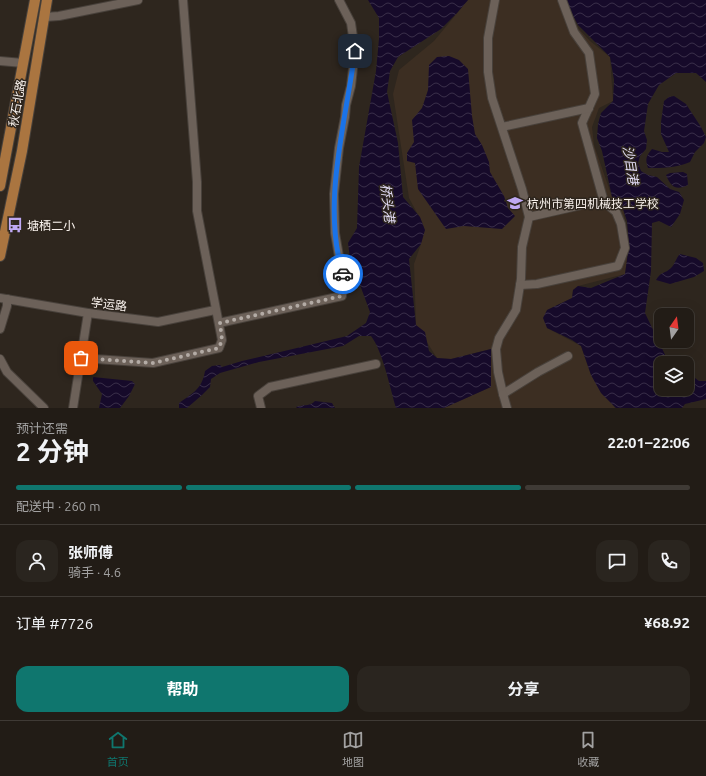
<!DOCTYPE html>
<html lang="zh">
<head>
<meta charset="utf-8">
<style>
  body { margin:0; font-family:Ubuntu,"Noto Sans SC",sans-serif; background:#2a251f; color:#f1f3f6; height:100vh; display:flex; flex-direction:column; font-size:15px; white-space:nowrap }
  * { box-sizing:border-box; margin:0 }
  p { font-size:13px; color:#a2a1a1 }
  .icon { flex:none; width:22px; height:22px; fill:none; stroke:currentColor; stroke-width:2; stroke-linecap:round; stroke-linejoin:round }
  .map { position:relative; height:408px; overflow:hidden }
  .panel { display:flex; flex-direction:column; background:#221c16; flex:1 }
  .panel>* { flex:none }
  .needle { width:26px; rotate:14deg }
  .controls { position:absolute; left:654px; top:308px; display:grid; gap:8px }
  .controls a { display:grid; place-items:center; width:40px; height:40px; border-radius:8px; background:#221c16; box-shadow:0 4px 16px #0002,0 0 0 1px #3f3a35; font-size:20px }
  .pin { position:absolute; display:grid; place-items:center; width:34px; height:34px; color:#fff; margin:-17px; border-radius:8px; box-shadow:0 2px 6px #0006 }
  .courier { position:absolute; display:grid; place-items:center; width:40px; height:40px; margin:-20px; border:3px solid #1a73e8; border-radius:50%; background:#fff; color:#222; box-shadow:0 1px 5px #0007 }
  .overview em { font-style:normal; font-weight:700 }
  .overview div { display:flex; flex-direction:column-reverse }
  .overview { display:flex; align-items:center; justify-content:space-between; height:68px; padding:0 16px }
  h1 { font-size:26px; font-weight:700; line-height:30px }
  .bar { display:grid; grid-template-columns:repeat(4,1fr); gap:6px 4px; align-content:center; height:48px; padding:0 16px }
  .bar i { height:5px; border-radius:3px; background:#3f3a35 }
  .bar .active { background:#0f766e }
  .bar p { grid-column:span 4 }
  .line { display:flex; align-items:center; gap:10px; padding:0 16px; border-top:1px solid #3f3a35 }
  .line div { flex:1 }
  .round { display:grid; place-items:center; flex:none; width:42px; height:42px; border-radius:12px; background:#2a251f }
  .button { display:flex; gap:8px; margin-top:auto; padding:8px 16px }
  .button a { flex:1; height:46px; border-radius:12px; background:#0f766e; color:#fff; font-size:16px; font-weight:700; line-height:46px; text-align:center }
  .button a+a { background:#2a251f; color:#f1f3f6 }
  .tab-bar { display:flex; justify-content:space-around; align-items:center; height:56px; border-top:1px solid #3f3a35; background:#221c16; font-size:11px; color:#a2a1a1 }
  .tab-bar a { display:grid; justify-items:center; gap:2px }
  .tab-bar .active { color:#0f766e }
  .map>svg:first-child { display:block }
  .built { fill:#3c2e22 }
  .water { fill:url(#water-waves) }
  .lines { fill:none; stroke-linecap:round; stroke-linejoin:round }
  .minor-casing { stroke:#48413b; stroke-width:10 }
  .major-casing { stroke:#48413b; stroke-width:12 }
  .minor { stroke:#6c6159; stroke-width:8 }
  .major { stroke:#aa7540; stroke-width:10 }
  .done { stroke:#b3aba5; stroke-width:4; stroke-dasharray:0 7.2 }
  .route { stroke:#1a73e8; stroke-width:5 }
  .labels { text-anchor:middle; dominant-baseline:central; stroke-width:3; stroke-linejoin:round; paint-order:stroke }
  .street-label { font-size:12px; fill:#faf3ee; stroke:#2e261e }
  .poi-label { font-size:12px; fill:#faf3ee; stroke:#2e261e; text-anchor:start }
  .water-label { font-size:13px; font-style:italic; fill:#e1dbf5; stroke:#2e261e }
</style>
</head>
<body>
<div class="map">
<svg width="706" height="408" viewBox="0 0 706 408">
  <defs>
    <pattern id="water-waves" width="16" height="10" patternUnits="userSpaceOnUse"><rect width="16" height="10" fill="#160a2a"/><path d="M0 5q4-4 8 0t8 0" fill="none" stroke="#392e49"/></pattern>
  </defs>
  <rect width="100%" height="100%" fill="#2e261e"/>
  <path class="built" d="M468 0H563L579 29 590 41 610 57 613 101 599 108 592 127 594 145 612 197 623 209 629 245 625 274 578 286 573 290 572 298 547 310V328L581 346 591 375 615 408H444L490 387 491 349 451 359 437 358 416 325 414 264 421 244 423 224 409 198 393 94 399 70 434 41Z"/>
  <g class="water">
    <path d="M368 0H468L457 13 441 29 398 57 390 71 387 92 398 143 403 197 420 217 425 230 421 244 409 259 416 325 425 332 429 351 437 358 451 359 491 349V387L444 408H396C390 388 383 352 371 336H359L343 346 259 362 220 373 211 379 210 387 202 395 187 408H179V403C193 393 202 389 205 371L212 366 220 365 222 367 242 361 347 336 366 323 370 312 350 258 348 243 357 228 359 167 376 71 379 39V18Z"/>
    <path d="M565 0H706V82L696 73H676L659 85 648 104 644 131 647 140 646 149 640 156 638 163 641 171 648 175 657 177 670 189 679 192 684 200 680 214 671 227 659 221 652 223 651 271 645 313 668 361 681 363H661V389H687V372L699 381H706V399L685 404 682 408H616L601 393 591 375 581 346 572 340 547 328 543 318 547 310 572 298 573 290 578 286 591 288 625 274 629 245 627 221 623 209 612 197 602 151 597 138 598 124 601 113 613 101 614 80 610 57 578 25Z"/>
    <path d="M449 56 459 60 468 69 472 116 475 134 482 145 489 162 490 172 504 196 508 208 515 216 502 229 464 226 446 229 418 189 415 163 407 161V153L414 142 412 120 422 108 428 90 429 65 437 57Z"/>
    <path d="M674 96 686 104 701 127 706 137 704 143 695 152 690 162C676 168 663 168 648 168 645 159 646 156 652 149L662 152H669L661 134V122L664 101 669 97Z"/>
    <path d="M683 172 687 174 688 185C676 191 671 187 666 175L670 173Z"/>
    <path d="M680 254 696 258 703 263 704 271 694 277 670 284 656 280C661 271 665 274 671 268 675 264 676 258 680 254Z"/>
    <path d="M93 377 132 381 135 384 129 396 120 408H99L102 394 93 381Z"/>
    <path d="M315 401 332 403 335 408H297L296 407C303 404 310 407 315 401Z"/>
  </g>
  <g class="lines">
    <defs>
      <g id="minor">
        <path d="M495 0 488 38V72L492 98 522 189 529 217 522 247 521 279 516 310 499 338 496 349 498 372 503 394 538 372 568 356"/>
        <path d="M562 0 574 32 589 53 595 94 582 123 604 202"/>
        <path d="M45 17 59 16 138 0"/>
        <path d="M0 61 23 63"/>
        <path d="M502 127 589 108"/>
        <path d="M520 285 537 284 618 266 625 248 621 224 616 212 604 202 599 201 529 217"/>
        <path d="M0 298 88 313 158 322 215 310"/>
        <path d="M219 323 342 296 344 279 341 268 335 233 334 194 339 148 345 117 346 105 351 86 355 51 351 23 339 0"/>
        <path d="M0 329 7 306V299"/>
        <path d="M81 358 153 363 219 348 222 340 197 211V182L183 0"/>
        <path d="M0 359 7 372 44 408"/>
        <path d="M503 394 507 408"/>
        <path d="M73 408 88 313"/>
        <path d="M261 408 258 396 270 387 376 364"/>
      </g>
      <g id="major">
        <path d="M0 186 35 0"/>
        <path d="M0 256 22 151 47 0"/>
      </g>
    </defs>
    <use href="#minor" class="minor-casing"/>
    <use href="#major" class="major-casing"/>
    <use href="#minor" class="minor"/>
    <use href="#major" class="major"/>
  </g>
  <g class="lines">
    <path class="done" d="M81 358 153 363 219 348 222 340 220 323 342 296 344 279 343 274"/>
    <path class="route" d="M343 274C321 204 346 122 355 51"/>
  </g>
  <defs>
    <symbol id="school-bare" viewBox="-9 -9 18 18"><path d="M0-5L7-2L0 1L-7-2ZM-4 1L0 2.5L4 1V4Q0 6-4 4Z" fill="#bfa9f4" stroke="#2e261e" stroke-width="2.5" paint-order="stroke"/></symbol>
    <symbol id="bus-bare" viewBox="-9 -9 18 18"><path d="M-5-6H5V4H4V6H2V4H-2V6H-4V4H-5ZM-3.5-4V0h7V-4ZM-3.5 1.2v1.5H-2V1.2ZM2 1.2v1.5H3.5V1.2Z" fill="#bfa9f4" stroke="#2e261e" stroke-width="2.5" paint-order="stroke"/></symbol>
  </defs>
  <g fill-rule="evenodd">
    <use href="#school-bare" x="504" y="192" width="22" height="22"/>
    <use href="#bus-bare" x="4" y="214" width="22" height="22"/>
  </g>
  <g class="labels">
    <g class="street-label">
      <text transform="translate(17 103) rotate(-80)">秋石北路</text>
      <text transform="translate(109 304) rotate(7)">学运路</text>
    </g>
    <g class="poi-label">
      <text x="527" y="203">杭州市第四机械技工学校</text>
      <text x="27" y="225">塘栖二小</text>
    </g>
    <g class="water-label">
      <text transform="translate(631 165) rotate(81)">沙目港</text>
      <text transform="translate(388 203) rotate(83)">桥头港</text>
    </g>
  </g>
</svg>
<div class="controls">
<a><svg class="needle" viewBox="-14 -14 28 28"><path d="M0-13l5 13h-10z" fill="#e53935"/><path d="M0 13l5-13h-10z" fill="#a2a1a1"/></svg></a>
<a><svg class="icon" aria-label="layers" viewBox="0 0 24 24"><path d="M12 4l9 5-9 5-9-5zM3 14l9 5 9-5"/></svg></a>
</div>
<div class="pin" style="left:81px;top:358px;background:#ea580c"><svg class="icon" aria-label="bag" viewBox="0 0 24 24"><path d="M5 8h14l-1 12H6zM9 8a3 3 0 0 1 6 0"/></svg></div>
<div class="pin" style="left:355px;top:51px;background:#1f2937"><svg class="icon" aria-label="home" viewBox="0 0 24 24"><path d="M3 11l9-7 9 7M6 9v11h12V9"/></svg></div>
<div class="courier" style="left:343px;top:274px"><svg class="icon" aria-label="car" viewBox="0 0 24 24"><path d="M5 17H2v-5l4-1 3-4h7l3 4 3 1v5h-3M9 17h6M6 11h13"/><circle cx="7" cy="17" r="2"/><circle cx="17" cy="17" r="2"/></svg></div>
</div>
<section class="panel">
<div class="overview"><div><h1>2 分钟</h1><p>预计还需</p></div><em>22:01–22:06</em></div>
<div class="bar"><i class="active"></i><i class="active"></i><i class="active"></i><i></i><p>配送中 · 260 m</p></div>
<div class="line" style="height:72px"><a class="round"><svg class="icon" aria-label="person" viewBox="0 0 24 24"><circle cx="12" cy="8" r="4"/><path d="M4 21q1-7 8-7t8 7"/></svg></a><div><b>张师傅</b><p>骑手 · 4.6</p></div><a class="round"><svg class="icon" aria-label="chat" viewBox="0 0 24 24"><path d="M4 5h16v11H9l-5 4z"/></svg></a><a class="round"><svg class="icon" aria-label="phone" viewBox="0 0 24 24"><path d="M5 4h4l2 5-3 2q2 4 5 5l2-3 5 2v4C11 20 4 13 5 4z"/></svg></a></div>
<div class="line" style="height:52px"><div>订单 #7726</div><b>¥68.92</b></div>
<div class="button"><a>帮助</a><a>分享</a></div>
</section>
<nav class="tab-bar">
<a class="active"><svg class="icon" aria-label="home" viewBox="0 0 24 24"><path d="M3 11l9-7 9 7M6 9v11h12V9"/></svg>首页</a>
<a><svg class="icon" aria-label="map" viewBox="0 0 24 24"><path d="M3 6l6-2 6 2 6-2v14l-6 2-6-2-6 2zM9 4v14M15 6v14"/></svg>地图</a>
<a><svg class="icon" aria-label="saved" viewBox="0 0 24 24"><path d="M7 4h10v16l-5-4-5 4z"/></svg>收藏</a>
</nav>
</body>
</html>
